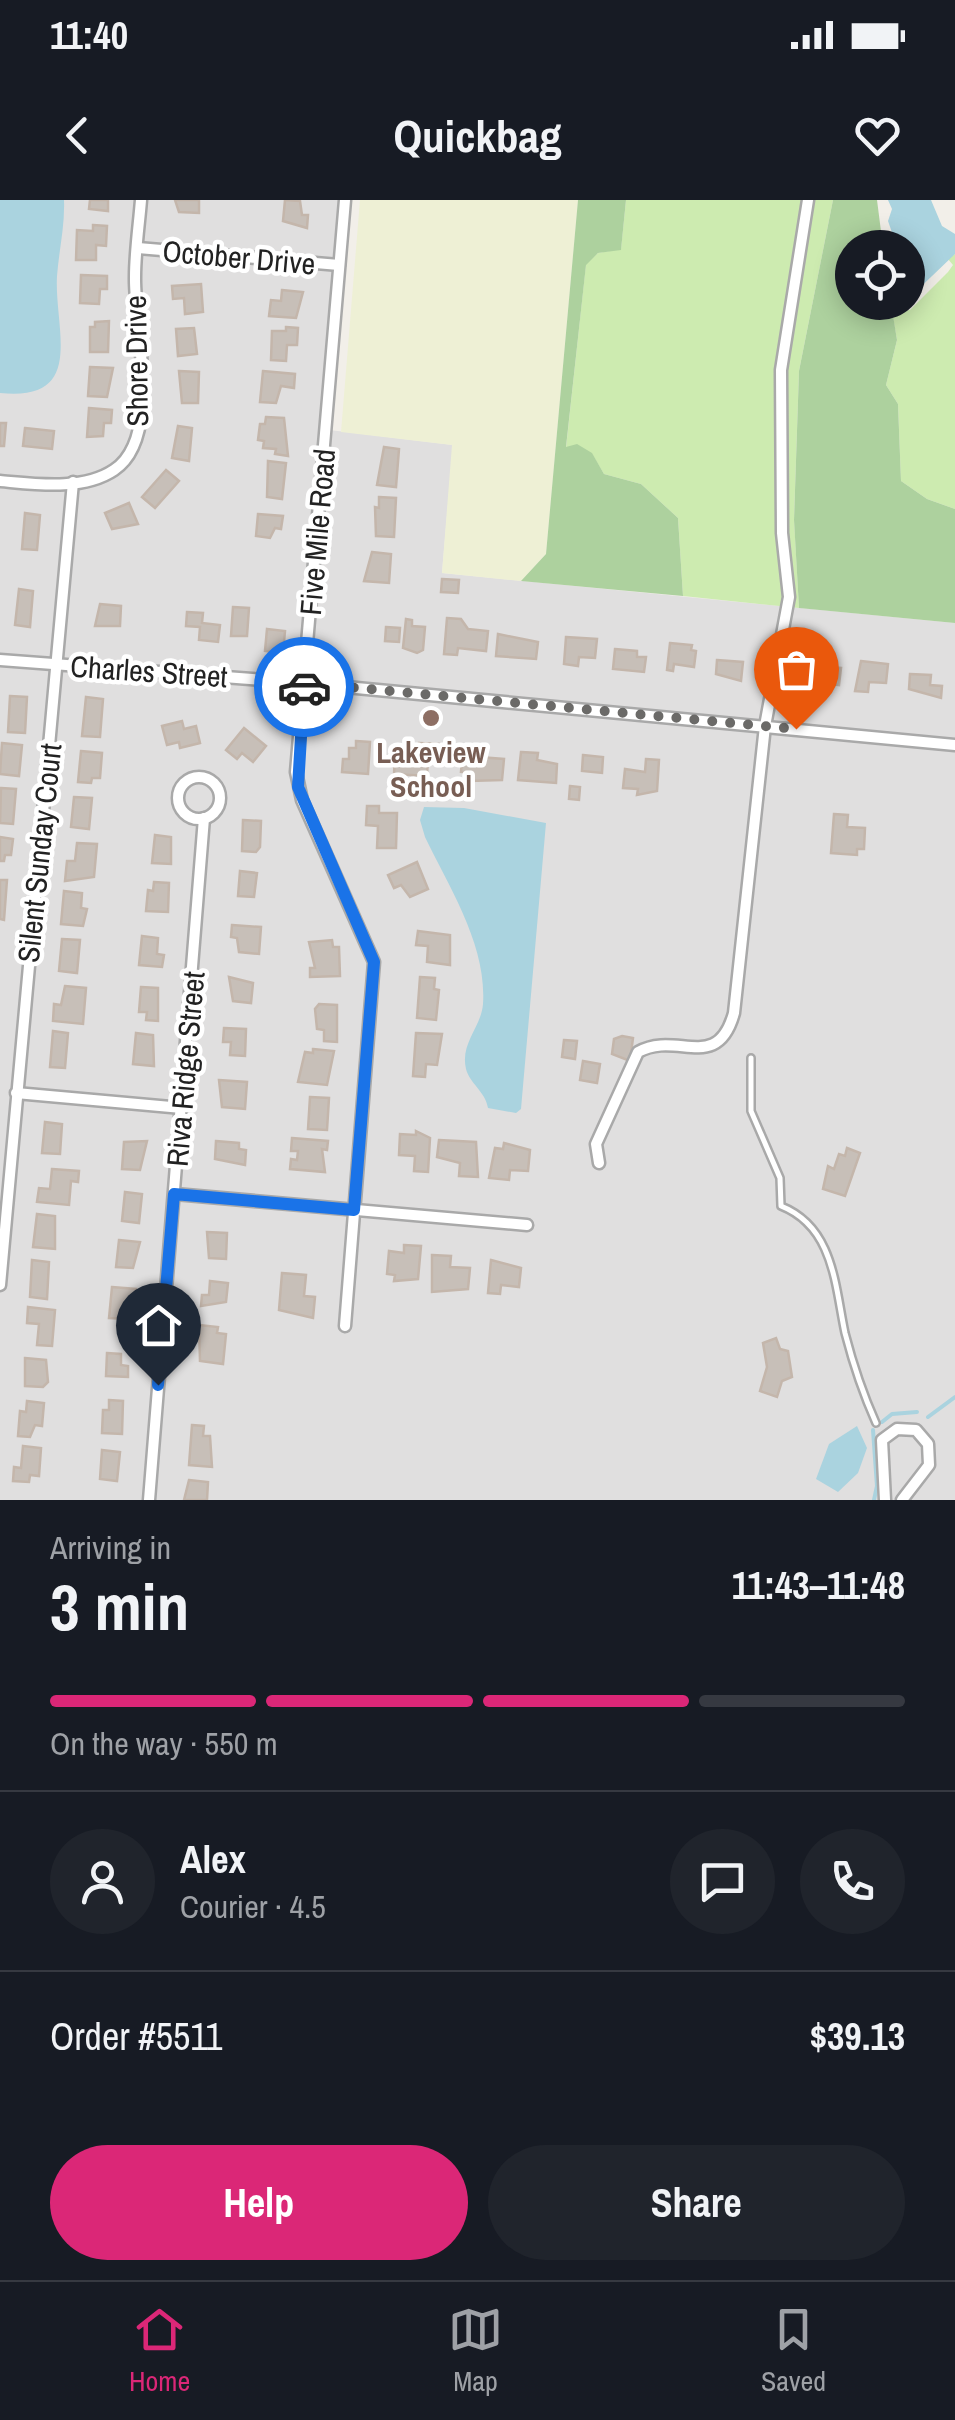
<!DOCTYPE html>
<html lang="en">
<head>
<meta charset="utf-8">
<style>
  body { margin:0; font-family:"Archivo Narrow",sans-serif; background:#20242c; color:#f1f3f6; height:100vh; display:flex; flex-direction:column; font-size:38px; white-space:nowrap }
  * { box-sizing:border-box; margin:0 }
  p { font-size:32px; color:#9ea1a6 }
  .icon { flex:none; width:55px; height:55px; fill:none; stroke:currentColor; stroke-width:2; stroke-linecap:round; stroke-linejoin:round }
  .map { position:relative; height:1300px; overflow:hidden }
  .sheet { display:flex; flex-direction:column; background:#171b24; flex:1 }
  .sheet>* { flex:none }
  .controls { position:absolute; left:835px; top:30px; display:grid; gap:20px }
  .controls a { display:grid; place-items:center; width:90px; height:90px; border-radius:50%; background:#171b24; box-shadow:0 5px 25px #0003; font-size:50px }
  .pin { position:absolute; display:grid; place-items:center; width:85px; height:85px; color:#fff; margin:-102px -42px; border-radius:50% 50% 50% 0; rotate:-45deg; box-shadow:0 0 10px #0007 }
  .pin .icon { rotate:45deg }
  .courier { position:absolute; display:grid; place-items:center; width:100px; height:100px; margin:-50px; border:8px solid #1a73e8; border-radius:50%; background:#fff; color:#222; box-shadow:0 2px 12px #0007 }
  .head em { font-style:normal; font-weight:800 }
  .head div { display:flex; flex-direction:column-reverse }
  .head { display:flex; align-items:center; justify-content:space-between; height:170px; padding:0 50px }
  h1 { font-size:65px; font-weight:800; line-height:75px }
  .bar { display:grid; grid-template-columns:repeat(4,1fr); gap:15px 10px; align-content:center; height:120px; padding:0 50px }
  .bar i { height:12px; border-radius:8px; background:#363941 }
  .bar .current { background:#db2777 }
  .bar p { grid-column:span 4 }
  .line { display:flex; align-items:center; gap:25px; padding:0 50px; border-top:2px solid #363941 }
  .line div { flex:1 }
  .round { display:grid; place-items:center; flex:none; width:105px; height:105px; border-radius:52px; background:#20242c }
  .cta { display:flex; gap:20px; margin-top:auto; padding:20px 50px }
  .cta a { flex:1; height:115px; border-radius:60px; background:#db2777; color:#fff; font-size:40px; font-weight:800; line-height:115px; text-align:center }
  .cta a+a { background:#20242c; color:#f1f3f6 }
  .status { display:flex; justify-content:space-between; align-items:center; height:70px; padding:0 50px; background:#171b24; direction:ltr }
  .status svg { height:28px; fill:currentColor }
  header { display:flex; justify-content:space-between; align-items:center; height:130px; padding:0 50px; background:#171b24; font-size:45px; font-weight:800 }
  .tab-bar { display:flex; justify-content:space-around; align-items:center; height:140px; border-top:2px solid #363941; background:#171b24; font-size:28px; color:#9ea1a6 }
  .tab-bar a { display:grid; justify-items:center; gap:5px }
  .tab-bar .current { color:#db2777 }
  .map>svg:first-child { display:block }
  .residential { fill:#e0dfdf }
  .farmland { fill:#eef0d5 }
  .grass { fill:#cdebb0 }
  .forest { fill:#add19e }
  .water { fill:#aad3df }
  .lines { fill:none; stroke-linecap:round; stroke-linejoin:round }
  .stream { stroke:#aad3df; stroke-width:4 }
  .building { fill:#c7bfb8; stroke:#c4b6ab; stroke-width:2.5 }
  .service-casing { stroke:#a9a9a9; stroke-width:10 }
  .minor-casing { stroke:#a9a9a9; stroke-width:15 }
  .service { stroke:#fff; stroke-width:5 }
  .minor { stroke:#fff; stroke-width:10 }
  .done { stroke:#6b6a68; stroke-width:10; stroke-dasharray:0 18 }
  .route { stroke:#1a73e8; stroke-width:12 }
  .education-dot { fill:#8d6e63; stroke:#fff; stroke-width:4 }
  .labels { text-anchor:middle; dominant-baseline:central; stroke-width:9; stroke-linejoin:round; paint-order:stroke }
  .street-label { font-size:30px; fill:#222; stroke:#fff }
  .education-label { font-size:30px; font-weight:bold; fill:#785e54; stroke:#fff }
</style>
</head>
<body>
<div class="status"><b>11:40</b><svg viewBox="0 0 49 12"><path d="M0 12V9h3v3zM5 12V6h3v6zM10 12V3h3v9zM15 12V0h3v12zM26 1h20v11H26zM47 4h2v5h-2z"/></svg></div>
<header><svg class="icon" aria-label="back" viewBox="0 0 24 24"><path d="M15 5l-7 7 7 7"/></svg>Quickbag<svg class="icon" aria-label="heart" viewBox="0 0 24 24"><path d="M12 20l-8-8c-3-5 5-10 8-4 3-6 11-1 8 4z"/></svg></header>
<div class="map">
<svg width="955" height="1300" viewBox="0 0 955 1300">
  <rect width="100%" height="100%" fill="#f2efe9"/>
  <path class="residential" d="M0 0H340L321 229 453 245 442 373 955 423V1300H0Z"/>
  <path class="farmland" d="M360 0H578L546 354 521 381 442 373 452 245 341 232Z"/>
  <g class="grass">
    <path d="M626 0H833L799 171 794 319 799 408 683 396 678 318 641 284 604 274 592 254 566 248 586 64 598 53 621 49Z"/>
    <path d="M955 54V309L927 299 901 281 898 204 886 185 897 140 892 111 910 110 948 72 953 65 948 59Z"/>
  </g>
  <g class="forest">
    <path d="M578 0H626L621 50 598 53 586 65 566 247 577 244 592 253 604 274 641 284 678 318 683 396 521 381 546 354Z"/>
    <path d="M833 0H877L883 47 852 48V102L891 103 897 140 886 185 898 204 901 281 927 299 955 309V423L799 408 794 320 799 171Z"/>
  </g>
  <g class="water">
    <path d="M0 0H64C65 26 59 50 57 76 54 129 87 202 0 193Z"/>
    <path d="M888 0H931L942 26 955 34V54L908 99V48L897 47 888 21 892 9Z"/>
    <path d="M424 607 464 608 546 623 521 909 516 913 488 908C485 891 470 884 466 869 460 843 481 828 483 804 487 745 449 687 425 637L420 620Z"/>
    <path d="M857 1226 867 1248 858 1273 838 1292 816 1279 829 1244Z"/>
  </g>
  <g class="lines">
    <g class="stream">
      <path d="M928 1217 955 1197"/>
      <path d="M882 1222 892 1214 917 1212"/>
      <path d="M873 1230 877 1286 874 1300"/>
    </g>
  </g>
  <g class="building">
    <path d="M90 0H108V11L89 9Z"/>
    <path d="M175 0H199V13L179 12Z"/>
    <path d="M285 0 300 1 302 15H308L307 28 283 21Z"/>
    <path d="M93 25 107 26 106 46 96 45V60H76L77 30 93 31Z"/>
    <path d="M81 75 107 76V89H100L99 104 80 103Z"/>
    <path d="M201 84 203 112 185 114 184 98 173 99 172 86Z"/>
    <path d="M282 90 303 92 296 118 269 116 271 100 281 101Z"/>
    <path d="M109 121 108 152H90V127H95V122Z"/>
    <path d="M286 127 298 128 297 145H287L286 161 271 160 272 131H286Z"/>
    <path d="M194 128 197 154 178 156 176 129Z"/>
    <path d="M90 167 113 168 107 197 88 196Z"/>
    <path d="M179 171 199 172 198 203H182Z"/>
    <path d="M263 171 295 174 294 188 281 186 276 203 260 202Z"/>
    <path d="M89 208 112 210 111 223H104L103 236 87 237Z"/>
    <path d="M266 217 284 218 288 256 275 254 276 249 263 248 264 241 258 240 260 224H265Z"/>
    <path d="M0 223H6L4 246H0Z"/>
    <path d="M178 226 192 228 189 261 172 258Z"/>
    <path d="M25 228 54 231 52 249 23 246Z"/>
    <path d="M384 247 399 249 396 287 377 285Z"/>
    <path d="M268 261 286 263 282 299 267 297Z"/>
    <path d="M166 270 179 281 155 308 142 297Z"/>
    <path d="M379 297 396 298 394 337 376 336 375 307 379 308Z"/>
    <path d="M129 303 138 324 112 329 105 313Z"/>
    <path d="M25 313 40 315 37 350 22 349Z"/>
    <path d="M258 314 283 316 281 329 275 328 270 338 256 336Z"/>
    <path d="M372 352 391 354 389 383 364 381Z"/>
    <path d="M442 379 459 380 458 393 441 392Z"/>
    <path d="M19 389 33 391 30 427 15 425Z"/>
    <path d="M100 404 121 406 120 426H95Z"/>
    <path d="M233 407 249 408 247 436H231Z"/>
    <path d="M187 412 203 413 202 423 220 425 218 442 199 440 200 427 186 426Z"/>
    <path d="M447 418 461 419 468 429 488 431 486 451 458 448 457 455 444 454Z"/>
    <path d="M406 419 412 420V426L425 427 423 450 417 453 403 448Z"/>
    <path d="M386 427 400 428 399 442 385 441Z"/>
    <path d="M267 429 285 431 283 453 265 451Z"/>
    <path d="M498 434 538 442 536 459 496 456Z"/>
    <path d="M566 437 597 439 595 458 579 457 578 466 564 464Z"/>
    <path d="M670 443 692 445 691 450 696 451 694 467 674 464 673 471 667 470Z"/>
    <path d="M615 449 637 451V457H646L644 472 613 469Z"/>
    <path d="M717 460 743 462 741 481 716 474Z"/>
    <path d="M861 461 888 464 886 483 869 482 868 492 855 491Z"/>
    <path d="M813 466 841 468 839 485 831 484V489L811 488Z"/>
    <path d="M910 474 931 475 930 485 942 486 941 498 909 489Z"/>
    <path d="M10 496 27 497 25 533 8 532Z"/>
    <path d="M86 497 103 499 100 537 82 536Z"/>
    <path d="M182 521 184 529 196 526 200 543 180 548 179 542 167 545 162 526Z"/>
    <path d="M244 528 266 546 253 562 242 553 237 559 226 550Z"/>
    <path d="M356 541 370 542 368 574 342 572 343 559H349V548H356Z"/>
    <path d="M2 543 22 545 19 576 0 574Z"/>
    <path d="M419 543 439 544 438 559 428 558 427 576 394 574 395 553 419 554Z"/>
    <path d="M463 547 480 548 479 557 504 559 502 580 470 581V573L461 572Z"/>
    <path d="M81 551 102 553 100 578H92L91 583 78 582Z"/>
    <path d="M521 552 538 553 537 560 557 564 556 583 518 580Z"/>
    <path d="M583 555 603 557 602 573 582 571Z"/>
    <path d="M646 559 659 560 657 591 637 595 638 589 623 588 625 569 645 572Z"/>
    <path d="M570 586 580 587 579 600 569 599Z"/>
    <path d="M1 588 16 589 13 624 0 623Z"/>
    <path d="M74 597 92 598 89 629 71 627Z"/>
    <path d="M367 606H379V613H397L396 648H377L378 626 366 625Z"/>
    <path d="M834 614 848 615 847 627 865 628 864 649H857V655L831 653Z"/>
    <path d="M243 620 261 621 260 647 256 652 242 651Z"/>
    <path d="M155 635 171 637V664L152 663Z"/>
    <path d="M0 637 13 639 11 655H5L4 661H0Z"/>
    <path d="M77 643 97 644 94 677 65 681 67 661H75Z"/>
    <path d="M417 662 428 689 410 697 401 685 394 688 388 675Z"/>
    <path d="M240 671 257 673 254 697 238 696Z"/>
    <path d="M0 680H7L4 720 0 719Z"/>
    <path d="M154 682 169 683 168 712 146 711 148 690 153 691Z"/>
    <path d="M64 691 82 693 81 708 87 709 83 726 61 724Z"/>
    <path d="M232 725 261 727 259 754 239 752 237 738 231 737Z"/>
    <path d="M418 731 450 735V765L427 762 428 746 416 745Z"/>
    <path d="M142 736 158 738 157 754 164 755 162 767 139 765Z"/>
    <path d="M62 739 80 740 77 773 59 771Z"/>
    <path d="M332 740 333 747H339L340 776 310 777V768H315L309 742Z"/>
    <path d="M229 777 253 783 251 803 233 801Z"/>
    <path d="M420 777 435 778 434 789 439 790 436 820 417 818Z"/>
    <path d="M65 786 86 788 83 824 53 821 54 804 61 805Z"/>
    <path d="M141 787 158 788V821L146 820 147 812H139Z"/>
    <path d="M319 804 337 805V842L324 841V830L317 829 315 809Z"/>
    <path d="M224 828 246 829 245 856 230 855 231 842H223Z"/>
    <path d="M53 831 68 833 65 868 50 867Z"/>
    <path d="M136 833 153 835 154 866 133 864Z"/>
    <path d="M416 833 442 834 437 865 426 864 425 877 413 876Z"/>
    <path d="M622 836 633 838 630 861 612 854 614 839Z"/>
    <path d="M564 840 577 841 575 859 562 857Z"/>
    <path d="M313 849 334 851 327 885 298 882 305 852 313 853Z"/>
    <path d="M583 861 600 864 597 883 580 880Z"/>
    <path d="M219 880 247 882 245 909 222 907Z"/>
    <path d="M310 897 329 898 327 930 308 929Z"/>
    <path d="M45 922 62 924 60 954 42 953Z"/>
    <path d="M416 931 430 938 428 972 414 971 415 956 399 955 400 934 416 935Z"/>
    <path d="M292 938 328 941 327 950 322 949 325 972 290 969 291 959 297 960 298 951H291Z"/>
    <path d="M439 940 476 942 478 977 459 976 460 963 437 957Z"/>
    <path d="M147 941 140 970 122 969 124 942Z"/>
    <path d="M216 941 239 943V949L246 950 245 965 215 959Z"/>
    <path d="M504 943 530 950 528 971 510 970 509 980 489 978 495 948 503 949Z"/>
    <path d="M847 948 860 953 845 996 823 989 828 966 834 969 839 954 845 956Z"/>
    <path d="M52 969 79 971 78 982 71 981 69 1005 37 1002 39 988 50 989Z"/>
    <path d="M125 992 142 994 139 1023 122 1021Z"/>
    <path d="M37 1014 55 1016V1049L33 1047Z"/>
    <path d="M207 1032 227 1033 226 1059 209 1058Z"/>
    <path d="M119 1040 140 1042 133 1068 116 1067Z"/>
    <path d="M404 1045 421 1046 418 1079 394 1081 395 1075 387 1074 389 1051 404 1053Z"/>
    <path d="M432 1055 451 1056 450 1067 470 1068 468 1089 432 1092Z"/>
    <path d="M32 1060 49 1062 47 1099 30 1097Z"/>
    <path d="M491 1060 521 1068 519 1087 501 1085 500 1094 488 1093Z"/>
    <path d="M282 1073 306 1075 304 1096 315 1097 313 1118 279 1110Z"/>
    <path d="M210 1081 228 1083 226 1102 201 1106 202 1095H209Z"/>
    <path d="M112 1087 136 1089 135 1101H128L127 1119 109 1118Z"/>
    <path d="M28 1107 55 1110 52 1146 37 1145 39 1124 27 1123Z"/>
    <path d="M199 1125 218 1127 217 1133 226 1134 223 1164 200 1161Z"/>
    <path d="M776 1138 780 1149 788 1151 792 1177 782 1181 777 1197 760 1191 767 1167 763 1143Z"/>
    <path d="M107 1153 121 1154V1165L128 1166V1177L106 1176Z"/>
    <path d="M25 1158 46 1160 48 1182 43 1187 25 1186Z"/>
    <path d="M109 1200 123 1201 122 1234 102 1233 103 1210H109Z"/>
    <path d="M27 1201 44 1203 42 1226 35 1225 30 1237 18 1236 20 1211 26 1212Z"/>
    <path d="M192 1225 204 1226 203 1236H210L212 1267 189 1265Z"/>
    <path d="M23 1246 41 1248 39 1276 30 1275 29 1282 13 1281 14 1267 21 1268Z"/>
    <path d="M102 1250 120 1252 117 1281 100 1279Z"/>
    <path d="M189 1280 208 1282 207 1300H184Z"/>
  </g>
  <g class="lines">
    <defs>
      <path id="service" d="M751 858V911L780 978 781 1006C834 1027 835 1086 845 1133 853 1164 863 1194 876 1223"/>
      <g id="minor">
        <path d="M138 48 339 65"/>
        <path d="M0 281C35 284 83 291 114 270 163 238 134 128 135 77 135 52 139 25 141 0"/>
        <path d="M0 460 304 483 955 545"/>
        <circle cx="199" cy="598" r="21"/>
        <path d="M16 893 182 908"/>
        <path d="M599 963 596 944 638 852C677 830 717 874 734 813L765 526 789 397 782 333 781 170 808 0"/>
        <path d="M175 994 527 1025"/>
        <path d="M0 1085 73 282"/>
        <path d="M345 1126 374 762 302 600 296 572 345 0"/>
        <path d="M149 1300 204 618"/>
        <path d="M885 1300 882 1240 897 1229 916 1230 928 1244 929 1265 902 1300"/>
      </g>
    </defs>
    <use href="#service" class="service-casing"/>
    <use href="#minor" class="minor-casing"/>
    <use href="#service" class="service"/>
    <use href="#minor" class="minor"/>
  </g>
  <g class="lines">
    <path class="done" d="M304 487V483L796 529"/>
    <path class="route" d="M158 1185 174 994 354 1010 374 762 298 587 304 487"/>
  </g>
  <circle class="education-dot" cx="431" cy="518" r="10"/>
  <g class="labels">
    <g class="street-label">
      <text transform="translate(239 57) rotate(5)">October Drive</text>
      <text transform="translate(136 161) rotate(-91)">Shore Drive</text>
      <text transform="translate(317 332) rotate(-85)">Five Mile Road</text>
      <text transform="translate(149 471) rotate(4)">Charles Street</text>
      <text transform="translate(39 653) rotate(-84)">Silent Sunday Court</text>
      <text transform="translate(185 869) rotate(-85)">Riva Ridge Street</text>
    </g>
    <g class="education-label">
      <text x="431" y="552">Lakeview<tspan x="431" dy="34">School</tspan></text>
    </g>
  </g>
</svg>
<div class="controls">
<a><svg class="icon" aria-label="locate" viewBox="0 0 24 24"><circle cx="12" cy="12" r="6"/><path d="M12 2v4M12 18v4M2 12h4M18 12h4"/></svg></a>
</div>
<div class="pin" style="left:796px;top:529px;background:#ea580c"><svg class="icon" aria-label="bag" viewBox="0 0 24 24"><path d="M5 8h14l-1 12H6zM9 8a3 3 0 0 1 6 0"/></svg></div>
<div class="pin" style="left:158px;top:1185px;background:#1f2937"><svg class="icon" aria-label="home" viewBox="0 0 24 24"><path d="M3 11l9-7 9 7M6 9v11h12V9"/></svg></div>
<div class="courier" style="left:304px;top:487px"><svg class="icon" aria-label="car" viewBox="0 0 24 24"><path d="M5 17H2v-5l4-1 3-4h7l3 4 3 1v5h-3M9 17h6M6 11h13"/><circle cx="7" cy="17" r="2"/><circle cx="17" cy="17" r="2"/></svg></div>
</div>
<section class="sheet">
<div class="head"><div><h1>3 min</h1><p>Arriving in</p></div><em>11:43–11:48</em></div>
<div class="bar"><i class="current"></i><i class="current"></i><i class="current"></i><i></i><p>On the way · 550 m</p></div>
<div class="line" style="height:180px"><a class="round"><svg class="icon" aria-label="person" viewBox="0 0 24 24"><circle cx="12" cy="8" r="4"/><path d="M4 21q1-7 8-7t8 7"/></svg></a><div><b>Alex</b><p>Courier · 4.5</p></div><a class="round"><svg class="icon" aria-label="chat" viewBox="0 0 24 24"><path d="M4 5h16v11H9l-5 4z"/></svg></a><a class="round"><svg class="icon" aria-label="phone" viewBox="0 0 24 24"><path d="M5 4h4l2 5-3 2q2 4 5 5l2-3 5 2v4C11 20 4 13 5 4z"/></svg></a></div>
<div class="line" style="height:130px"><div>Order #5511</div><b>$39.13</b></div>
<div class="cta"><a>Help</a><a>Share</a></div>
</section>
<nav class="tab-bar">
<a class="current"><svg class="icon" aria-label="home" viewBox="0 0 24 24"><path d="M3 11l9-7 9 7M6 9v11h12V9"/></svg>Home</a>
<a><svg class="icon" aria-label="map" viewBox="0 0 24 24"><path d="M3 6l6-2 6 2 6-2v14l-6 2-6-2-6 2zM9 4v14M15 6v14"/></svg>Map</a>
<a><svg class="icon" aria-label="saved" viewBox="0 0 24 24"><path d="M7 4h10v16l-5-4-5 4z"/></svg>Saved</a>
</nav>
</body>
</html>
